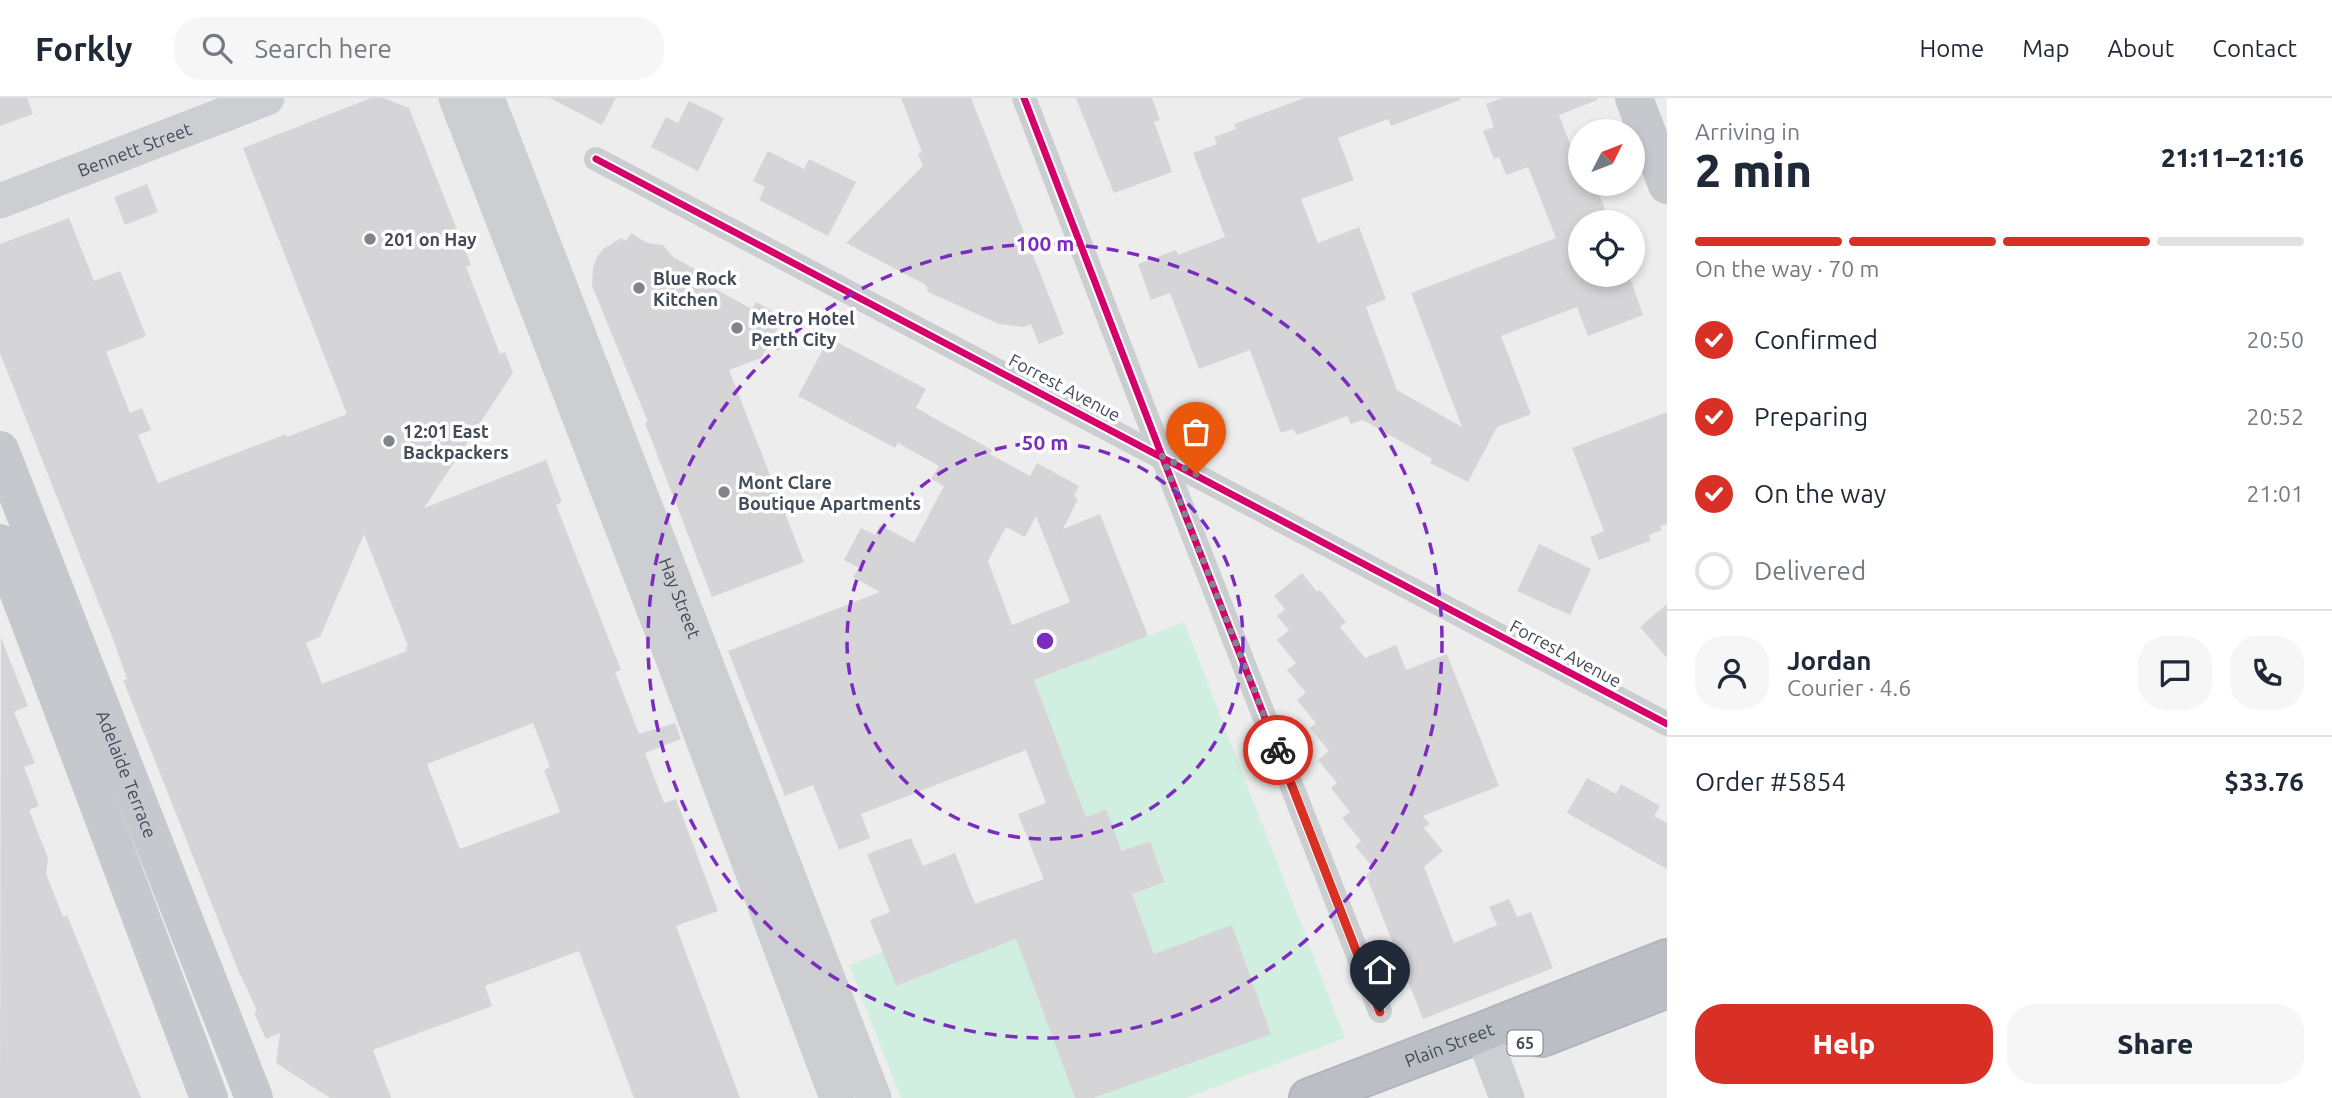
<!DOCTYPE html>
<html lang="en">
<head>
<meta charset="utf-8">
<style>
  body { margin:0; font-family:Ubuntu,sans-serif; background:#f6f6f7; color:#1f2937; height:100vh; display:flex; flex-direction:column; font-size:26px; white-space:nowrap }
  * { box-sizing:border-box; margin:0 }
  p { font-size:23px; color:#747a83 }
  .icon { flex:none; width:38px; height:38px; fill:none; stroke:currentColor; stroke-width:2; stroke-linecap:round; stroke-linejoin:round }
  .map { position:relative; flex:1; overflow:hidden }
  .details { display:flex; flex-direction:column; background:#fff; width:665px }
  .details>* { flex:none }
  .needle { width:46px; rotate:48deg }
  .controls { position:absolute; left:1568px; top:21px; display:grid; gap:14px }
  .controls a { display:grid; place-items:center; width:77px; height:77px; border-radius:50%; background:#fff; box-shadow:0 4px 10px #0003; font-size:35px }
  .pin { position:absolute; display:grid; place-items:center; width:60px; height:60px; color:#fff; margin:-72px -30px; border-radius:50% 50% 50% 0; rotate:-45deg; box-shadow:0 0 7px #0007 }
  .pin .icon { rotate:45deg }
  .courier { position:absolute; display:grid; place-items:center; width:70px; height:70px; margin:-35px; border:5px solid #d93025; border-radius:50%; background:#fff; color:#222; box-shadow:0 2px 9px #0007 }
  .head em { font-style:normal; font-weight:800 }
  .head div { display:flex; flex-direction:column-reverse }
  .head { display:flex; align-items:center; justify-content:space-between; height:119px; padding:0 28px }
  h1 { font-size:46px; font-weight:800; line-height:52px }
  .bar { display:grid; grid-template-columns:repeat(4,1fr); gap:10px 7px; align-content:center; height:84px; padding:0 28px }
  .bar i { height:9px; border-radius:5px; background:#e0e1e3 }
  .bar .on { background:#d93025 }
  .bar p { grid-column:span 4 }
  .line { display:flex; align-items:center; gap:18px; padding:0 28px; border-top:2px solid #e0e1e3 }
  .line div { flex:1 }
  .round { display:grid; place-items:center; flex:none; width:74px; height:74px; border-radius:28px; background:#f6f6f7 }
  ol { padding:0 28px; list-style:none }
  li { display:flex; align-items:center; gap:21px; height:77px }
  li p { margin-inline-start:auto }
  li .icon { padding:7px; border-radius:50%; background:#d93025; color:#fff; stroke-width:4 }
  li:last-child { color:#747a83 }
  li i { width:38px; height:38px; border:4px solid #e0e1e3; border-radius:50% }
  .cta { display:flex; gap:14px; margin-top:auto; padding:14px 28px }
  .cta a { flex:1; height:80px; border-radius:28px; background:#d93025; color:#fff; font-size:28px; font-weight:800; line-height:80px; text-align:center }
  .cta a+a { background:#f6f6f7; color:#1f2937 }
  header { display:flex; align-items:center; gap:42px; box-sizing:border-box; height:98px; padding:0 35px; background:#fff; border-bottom:2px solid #e0e1e3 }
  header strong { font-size:33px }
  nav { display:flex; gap:38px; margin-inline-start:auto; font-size:24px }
  .search { width:490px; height:63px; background:#f6f6f7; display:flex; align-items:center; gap:18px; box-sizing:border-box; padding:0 24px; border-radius:28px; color:#747a83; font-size:26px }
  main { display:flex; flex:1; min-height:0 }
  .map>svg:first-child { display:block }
  .green { fill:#d0efe0 }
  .building { fill:#d5d5d7; fill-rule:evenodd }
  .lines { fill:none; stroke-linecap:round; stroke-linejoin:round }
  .highway-casing { stroke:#b2b5bd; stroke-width:42 }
  .street { stroke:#cbced1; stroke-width:24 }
  .secondary { stroke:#ccced2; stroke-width:35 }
  .primary { stroke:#c6c8ce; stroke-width:38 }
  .highway { stroke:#bbbec5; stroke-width:38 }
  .cycleway-casing { stroke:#fff; stroke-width:11 }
  .cycleway { stroke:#d6006c; stroke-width:7 }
  .done { stroke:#80848d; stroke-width:7; stroke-dasharray:0 12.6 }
  .route { stroke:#d93025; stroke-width:9 }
  .ring { fill:none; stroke:#7b2cbf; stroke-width:3.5; stroke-dasharray:12 9 }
  .poi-dot { fill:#80848d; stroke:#fff; stroke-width:2.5 }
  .labels { text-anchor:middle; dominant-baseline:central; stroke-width:7; stroke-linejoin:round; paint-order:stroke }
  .shield { fill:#fff; stroke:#7c828c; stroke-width:2 }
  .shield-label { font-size:16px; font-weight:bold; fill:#444c5a }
  .street-label { font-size:18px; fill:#444c5a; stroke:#fff }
  .poi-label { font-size:18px; font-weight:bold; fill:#444c5a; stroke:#fff; text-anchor:start }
  .centre { fill:#7b2cbf; stroke:#fff; stroke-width:3.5 }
  .ring-label { font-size:21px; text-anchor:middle; font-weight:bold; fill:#7b2cbf; stroke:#fff; stroke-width:7; stroke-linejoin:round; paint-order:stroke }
</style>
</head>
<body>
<header>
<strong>Forkly</strong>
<div class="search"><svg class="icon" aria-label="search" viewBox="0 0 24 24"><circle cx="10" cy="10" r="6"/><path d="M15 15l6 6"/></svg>Search here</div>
<nav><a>Home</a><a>Map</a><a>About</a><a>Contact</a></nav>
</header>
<main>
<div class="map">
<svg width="1667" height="1000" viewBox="0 0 1667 1000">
  <rect width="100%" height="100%" fill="#eeeded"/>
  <g class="green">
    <path d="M1184 524 1345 940 1186 1000H1094L1271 935 1232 828 1154 856 1132 796 1165 784 1150 743 1123 753 1106 711 1086 719 1034 582Z"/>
    <path d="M1000 797 1075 1000H901L849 867 883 854 896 888 992 850 975 805Z"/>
  </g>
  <g class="building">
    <path d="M0 0H27L33 16 0 28Z"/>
    <path d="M371 0H384L409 10 471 167 466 169 500 256 505 254 513 275 424 410 546 362 562 404 556 407 621 572 615 574 639 636 675 625 681 641 645 655 664 705 676 701 718 813 676 828 740 1000H634L579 853 485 888 492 908 373 952 391 1000H330L276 965 280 935 266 941 254 915 257 912 238 872 123 582 127 581 113 541 0 255V146L69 120 94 183 120 173 146 238 106 254 130 315 142 310 151 332 138 337 158 385 286 336 287 339 347 316 243 50ZM364 436 408 548 405 550 407 553 322 586 306 545 320 539ZM533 625 550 669 544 672 560 714 460 751 427 666Z"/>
    <path d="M550 0H616L602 27Z"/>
    <path d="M901 0H971L1064 236 1039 246 1031 226 1024 229 999 226 928 194 926 187 846 145 923 68 918 56 922 54Z"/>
    <path d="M1076 0H1152L1160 22 1154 24 1172 74 1114 95Z"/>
    <path d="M1304 0H1460V2L1391 28 1388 21 1338 40 1354 82 1301 101 1318 145 1359 129 1386 201 1366 209 1397 292 1462 329 1411 195 1556 140 1528 69 1506 77 1499 59 1494 61 1483 33 1494 29 1486 6 1502 0H1597V2L1559 17 1580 72V86H1595L1610 124H1580V177H1629L1643 217 1588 238 1577 209 1501 238 1531 316 1497 329 1468 384 1430 365 1432 361 1363 322 1351 326 1347 318 1297 337 1293 331 1281 335 1250 252 1199 271 1170 195 1151 202 1138 166 1176 152 1178 157 1225 139 1193 55 1217 46 1214 39 1236 31 1234 26Z"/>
    <path d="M689 3 724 20 698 73 651 49 666 19 678 25Z"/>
    <path d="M768 53 804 71 809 61 856 84 828 138 759 102 765 89 753 83Z"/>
    <path d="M147 86 158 114 125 127 114 99Z"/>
    <path d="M631 135 647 145 663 147 673 159 713 181 710 188 752 211 756 204 784 219 761 260 729 272 804 464 712 499 645 325 648 324 592 188 593 169 597 159 603 151 621 140 626 143Z"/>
    <path d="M829 240 926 291 916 310 992 352 990 356 1030 378 1037 365 1079 388 1074 398 1078 401 1063 431 1100 416 1148 538 1034 582 1086 719 1106 711 1122 753 1150 743 1165 784 1132 796 1154 856 1232 827 1271 936 1094 1000H1075L1016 841 896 888 870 822 890 814 867 756 911 740 923 768 955 755 975 806 1044 781 1018 716 1046 705 1026 652 861 716 870 740 839 752 813 687 785 698 728 553 880 494 853 479 859 470 844 462 861 430 875 437 880 427 914 445 944 388 931 381 939 368 898 345 895 350 798 298ZM1036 418 1070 504 1012 527 988 463 1006 429 1025 439Z"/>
    <path d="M1667 314V426L1660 428 1662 432 1649 437 1650 443 1599 462 1590 439 1604 433 1572 350Z"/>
    <path d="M1539 446 1591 471 1570 517 1517 493Z"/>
    <path d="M1302 475 1317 494 1320 492 1346 524 1340 529 1365 560 1396 547 1406 572 1447 556 1499 688 1423 718 1430 726 1424 730 1443 753 1424 769 1454 845 1497 827 1489 809 1509 801 1517 819 1531 814 1553 870 1423 921 1366 777 1374 771 1355 748 1361 743 1342 720 1350 714 1331 690 1337 685 1318 662 1329 653 1310 630 1316 625 1297 602 1306 595 1287 572 1296 565 1277 542 1289 532 1277 518 1285 511 1274 498Z"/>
    <path d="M1667 506V560L1640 529Z"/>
    <path d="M1 540 28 608 14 614 35 665 24 669 39 708 29 712 48 760 46 776 63 819 67 817 141 1000H0Z"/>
    <path d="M1587 680 1616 696 1621 686 1660 708 1654 718 1667 725V771L1567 715Z"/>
  </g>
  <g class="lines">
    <defs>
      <g id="highway">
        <path d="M1542 939 1667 890"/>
        <path id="s4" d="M1309 1000 1482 934 1667 861"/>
      </g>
    </defs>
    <use href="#highway" class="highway-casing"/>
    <g class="street">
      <path d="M1024 0 1162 358 1380 913"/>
      <path d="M596 61 1667 626"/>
    </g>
    <g class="secondary">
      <path d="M456 0 670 553 837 1000"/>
      <path id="s1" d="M487 0 874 1000"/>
      <path id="s2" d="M0 103 267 0"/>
      <path d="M1482 934 1507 1000"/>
    </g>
    <g class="primary">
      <path d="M1634 0 1667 87"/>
      <path id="s3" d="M0 352 254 1000"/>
      <path d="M0 445 209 1000"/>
    </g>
    <use href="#highway" class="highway"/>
    <defs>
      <g id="cycleway">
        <path d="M1024 0 1162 358 1380 913"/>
        <path d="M596 61 1667 626"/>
      </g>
    </defs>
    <use href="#cycleway" class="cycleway-casing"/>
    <use href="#cycleway" class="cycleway"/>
  </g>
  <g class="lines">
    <path class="done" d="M1196 376 1162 358 1278 652"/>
    <path class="route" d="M1278 652 1380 914"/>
  </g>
  <g class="ring">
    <circle cx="1045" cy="543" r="198"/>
    <circle cx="1045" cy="543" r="397"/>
  </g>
  <g class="poi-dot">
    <circle cx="370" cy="141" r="7"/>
    <circle cx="639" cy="190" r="7"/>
    <circle cx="737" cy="230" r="7"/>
    <circle cx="389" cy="343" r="7"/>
    <circle cx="724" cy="394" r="7"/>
  </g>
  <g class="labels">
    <rect class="shield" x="1507.5" y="932.5" width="35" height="25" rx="5"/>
    <g class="shield-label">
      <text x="1525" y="945">65</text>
    </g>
    <g class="street-label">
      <text stroke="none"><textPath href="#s2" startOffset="144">Bennett Street</textPath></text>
      <text transform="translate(1065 289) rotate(28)">Forrest Avenue</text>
      <text stroke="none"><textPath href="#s1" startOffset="536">Hay Street</textPath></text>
      <text transform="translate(1566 555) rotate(28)">Forrest Avenue</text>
      <text stroke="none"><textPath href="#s3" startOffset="348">Adelaide Terrace</textPath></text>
      <text stroke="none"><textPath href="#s4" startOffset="150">Plain Street</textPath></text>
    </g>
    <g class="poi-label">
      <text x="384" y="141">201 on Hay</text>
      <text x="653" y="180">Blue Rock<tspan x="653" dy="21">Kitchen</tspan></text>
      <text x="751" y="220">Metro Hotel<tspan x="751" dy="21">Perth City</tspan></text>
      <text x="403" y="333">12:01 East<tspan x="403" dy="21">Backpackers</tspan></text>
      <text x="738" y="384">Mont Clare<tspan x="738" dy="21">Boutique Apartments</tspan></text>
    </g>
  </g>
  <circle cx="1045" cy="543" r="10" class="centre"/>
  <g class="ring-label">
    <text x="1045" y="153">100 m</text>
    <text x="1045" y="352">50 m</text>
  </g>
</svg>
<div class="controls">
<a><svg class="needle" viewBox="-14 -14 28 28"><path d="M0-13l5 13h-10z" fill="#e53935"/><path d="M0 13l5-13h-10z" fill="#747a83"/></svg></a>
<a><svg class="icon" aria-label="locate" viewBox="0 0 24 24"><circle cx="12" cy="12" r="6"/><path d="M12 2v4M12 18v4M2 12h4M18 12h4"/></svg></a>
</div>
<div class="pin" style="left:1196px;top:376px;background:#ea580c"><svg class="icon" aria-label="bag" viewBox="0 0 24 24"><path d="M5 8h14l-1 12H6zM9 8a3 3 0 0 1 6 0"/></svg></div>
<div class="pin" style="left:1380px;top:914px;background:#1f2937"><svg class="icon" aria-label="home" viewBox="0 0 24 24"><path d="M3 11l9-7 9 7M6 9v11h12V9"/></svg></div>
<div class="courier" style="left:1278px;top:652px"><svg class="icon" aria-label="bike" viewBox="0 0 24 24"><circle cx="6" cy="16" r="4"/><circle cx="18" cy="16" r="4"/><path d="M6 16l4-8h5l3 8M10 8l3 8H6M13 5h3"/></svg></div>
</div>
<section class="details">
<div class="head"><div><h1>2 min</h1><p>Arriving in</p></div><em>21:11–21:16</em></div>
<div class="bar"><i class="on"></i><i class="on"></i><i class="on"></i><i></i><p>On the way · 70 m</p></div>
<ol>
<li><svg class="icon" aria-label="check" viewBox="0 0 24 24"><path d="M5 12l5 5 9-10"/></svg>Confirmed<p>20:50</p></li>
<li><svg class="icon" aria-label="check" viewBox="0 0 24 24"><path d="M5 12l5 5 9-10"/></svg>Preparing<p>20:52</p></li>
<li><svg class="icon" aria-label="check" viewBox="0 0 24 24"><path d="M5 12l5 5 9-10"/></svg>On the way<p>21:01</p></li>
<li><i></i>Delivered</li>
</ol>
<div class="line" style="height:126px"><a class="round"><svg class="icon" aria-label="person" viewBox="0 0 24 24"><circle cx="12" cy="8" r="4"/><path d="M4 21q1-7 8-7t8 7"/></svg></a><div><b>Jordan</b><p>Courier · 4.6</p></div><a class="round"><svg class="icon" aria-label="chat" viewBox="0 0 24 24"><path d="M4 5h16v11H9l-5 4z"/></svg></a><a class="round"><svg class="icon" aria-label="phone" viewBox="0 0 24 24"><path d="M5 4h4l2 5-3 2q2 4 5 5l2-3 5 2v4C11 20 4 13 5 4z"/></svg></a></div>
<div class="line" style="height:91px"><div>Order #5854</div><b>$33.76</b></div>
<div class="cta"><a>Help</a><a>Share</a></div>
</section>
</main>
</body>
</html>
